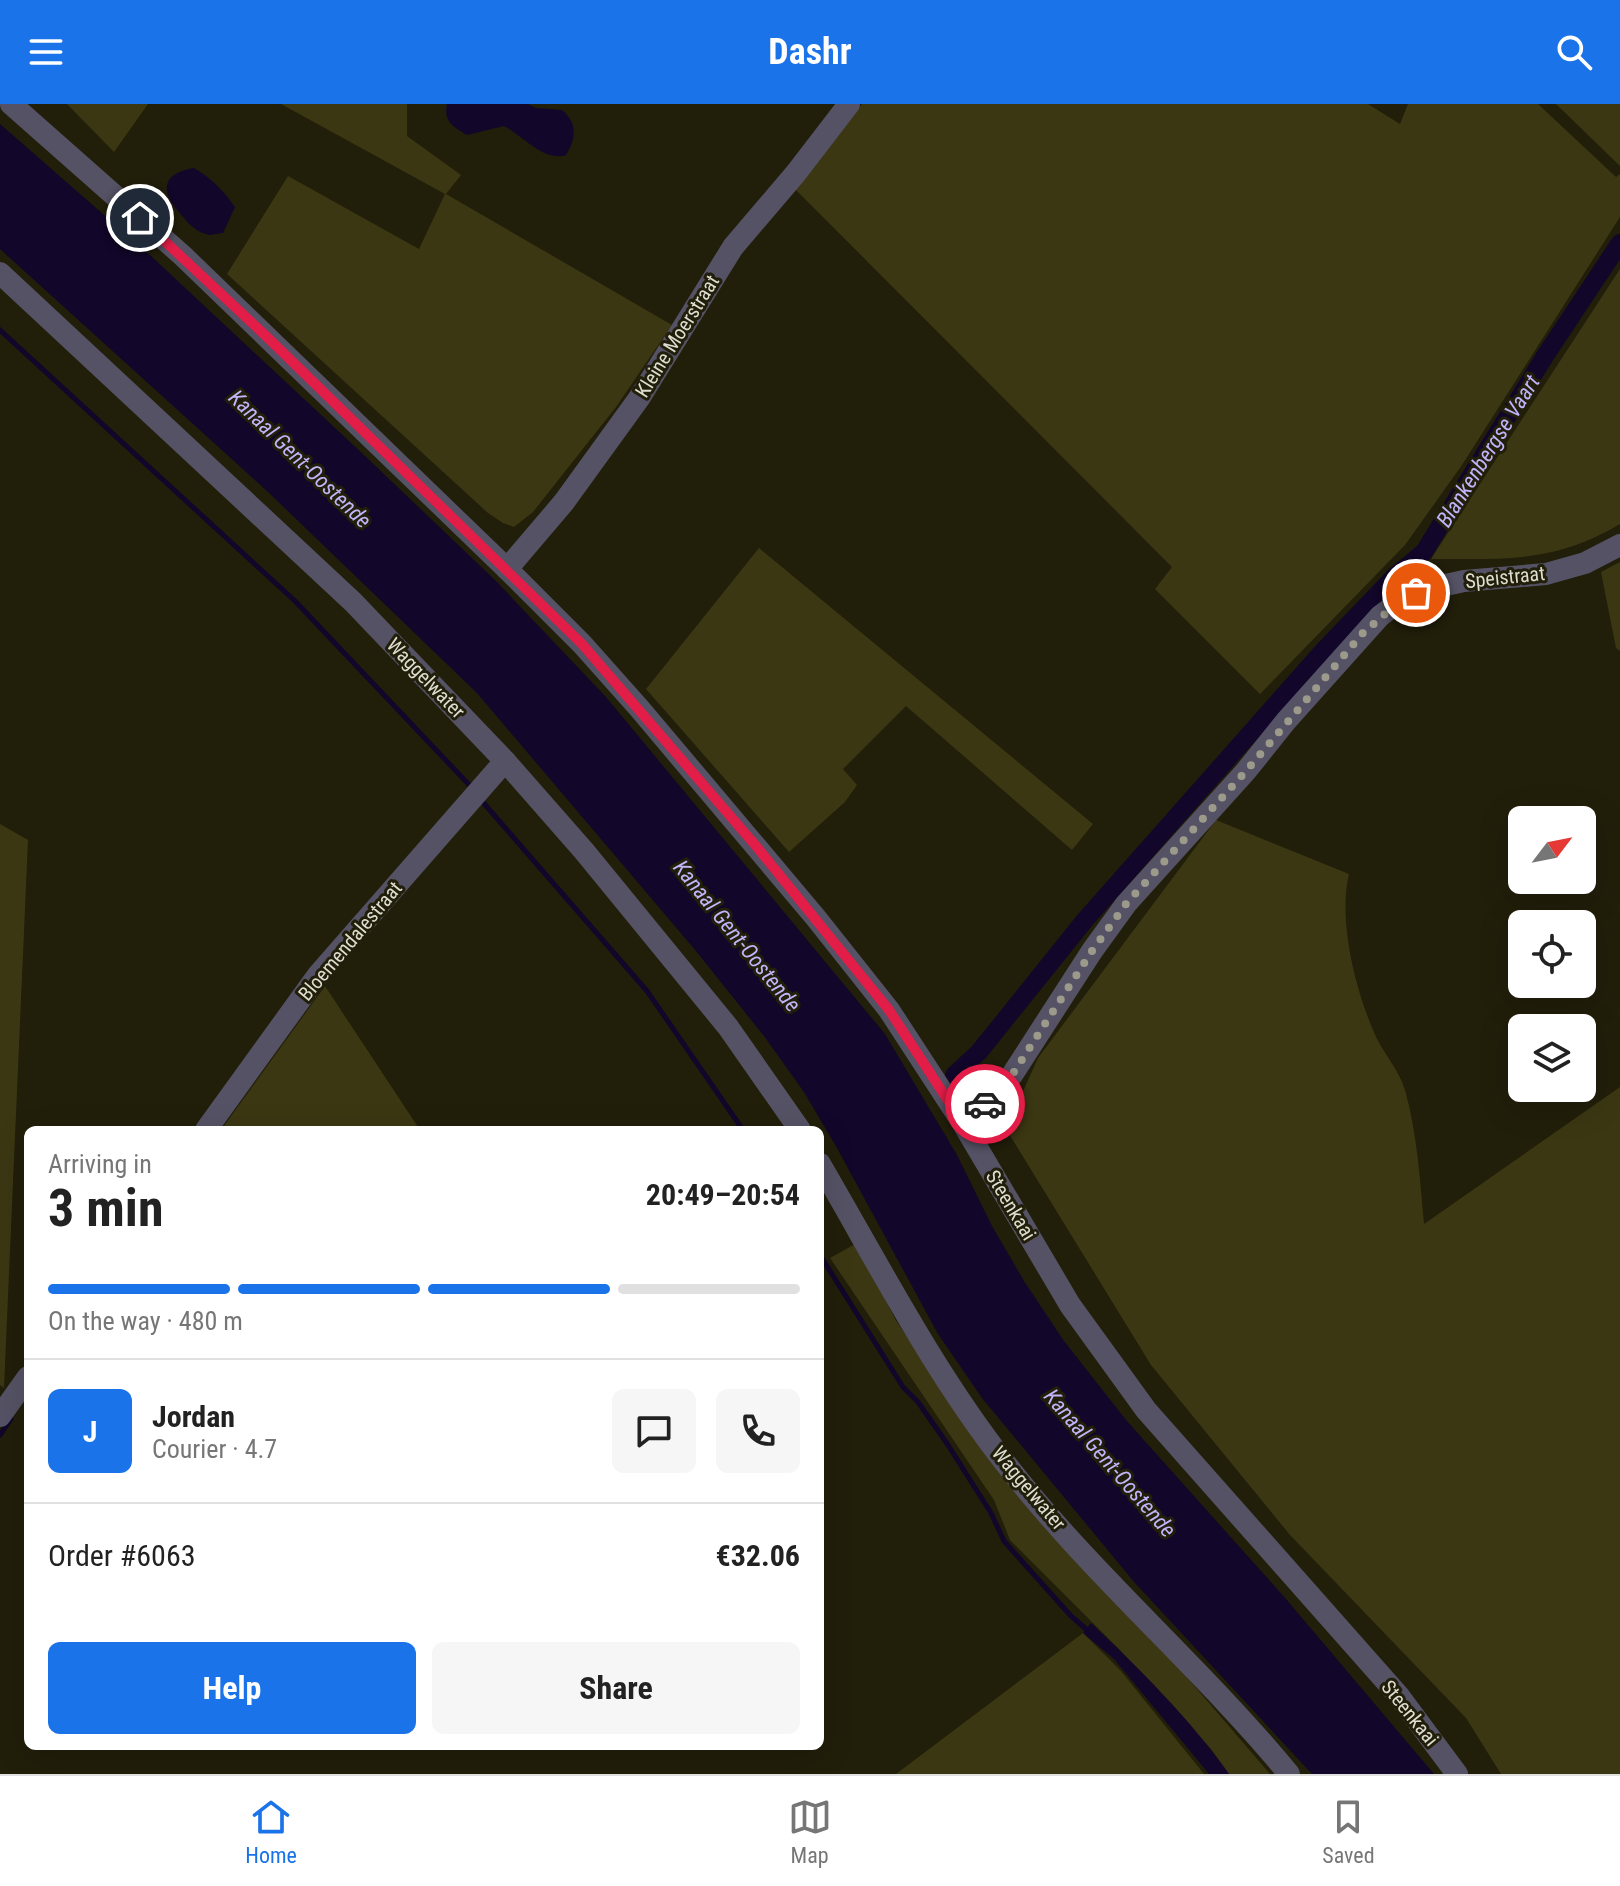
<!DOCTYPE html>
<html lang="en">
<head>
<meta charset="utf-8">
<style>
  body { margin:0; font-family:"Roboto Condensed",sans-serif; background:#f6f6f6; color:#222; height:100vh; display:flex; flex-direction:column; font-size:30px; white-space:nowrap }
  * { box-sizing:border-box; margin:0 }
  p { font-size:26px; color:#767676 }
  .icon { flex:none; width:44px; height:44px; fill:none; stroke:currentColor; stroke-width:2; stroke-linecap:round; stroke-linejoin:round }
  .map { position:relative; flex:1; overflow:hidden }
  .sheet { position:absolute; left:24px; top:1022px; width:800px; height:624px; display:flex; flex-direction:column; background:#fff; border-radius:12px; box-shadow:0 8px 32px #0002 }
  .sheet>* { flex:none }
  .needle { width:52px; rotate:58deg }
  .buttons { position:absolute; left:1508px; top:702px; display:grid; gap:16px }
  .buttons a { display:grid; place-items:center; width:88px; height:88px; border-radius:12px; background:#fff; box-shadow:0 8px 32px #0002; font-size:40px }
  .pin { position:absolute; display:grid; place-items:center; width:68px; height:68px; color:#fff; margin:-34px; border:4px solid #fff; border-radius:50%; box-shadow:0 2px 8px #0007 }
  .courier { position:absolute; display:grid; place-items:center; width:80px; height:80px; margin:-40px; border:6px solid #e11d48; border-radius:50%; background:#fff; color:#222; box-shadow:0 2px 10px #0007 }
  .head em { font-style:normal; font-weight:700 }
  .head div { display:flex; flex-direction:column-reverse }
  .head { display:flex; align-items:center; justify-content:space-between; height:136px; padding:0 24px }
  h1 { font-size:52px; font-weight:700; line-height:60px }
  .bar { display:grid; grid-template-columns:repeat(4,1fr); gap:12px 8px; align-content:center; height:96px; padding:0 24px }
  .bar i { height:10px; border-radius:6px; background:#e0e0e0 }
  .bar .selected { background:#1a73e8 }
  .bar p { grid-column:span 4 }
  .line { display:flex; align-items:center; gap:20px; padding:0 24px; border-top:2px solid #e0e0e0 }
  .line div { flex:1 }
  .round { display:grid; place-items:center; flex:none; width:84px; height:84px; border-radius:12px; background:#f6f6f6 }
  .action { display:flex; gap:16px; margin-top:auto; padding:16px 24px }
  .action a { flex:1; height:92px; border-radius:12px; background:#1a73e8; color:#fff; font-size:32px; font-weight:700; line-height:92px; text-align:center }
  .action a+a { background:#f6f6f6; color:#222 }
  header { display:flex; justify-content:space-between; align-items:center; height:104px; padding:0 24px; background:#1a73e8; color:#fff; font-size:36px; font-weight:700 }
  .tabs { display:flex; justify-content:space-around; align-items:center; height:112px; border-top:2px solid #e0e0e0; background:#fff; font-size:22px; color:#767676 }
  .tabs a { display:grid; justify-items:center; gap:4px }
  .tabs .selected { color:#1a73e8 }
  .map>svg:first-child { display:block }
  .green { fill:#3b3713 }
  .water { fill:#12062a }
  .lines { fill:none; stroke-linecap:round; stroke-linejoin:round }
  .stream { stroke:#12062a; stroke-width:5 }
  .canal { stroke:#12062a; stroke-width:18 }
  .street { stroke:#555265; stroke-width:22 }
  .done { stroke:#9c9a8b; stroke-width:8; stroke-dasharray:0 14.4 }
  .route { stroke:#e11d48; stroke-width:10 }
  .labels { text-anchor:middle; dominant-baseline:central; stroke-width:6; stroke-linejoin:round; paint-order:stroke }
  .street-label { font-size:20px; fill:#deddd0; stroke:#211e0a }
  .water-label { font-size:22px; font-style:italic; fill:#c2b4fb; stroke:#211e0a }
</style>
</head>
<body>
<header><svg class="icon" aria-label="menu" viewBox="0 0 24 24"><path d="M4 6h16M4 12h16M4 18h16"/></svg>Dashr<svg class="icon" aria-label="search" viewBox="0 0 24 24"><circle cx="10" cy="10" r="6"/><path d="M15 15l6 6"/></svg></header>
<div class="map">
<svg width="1620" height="1670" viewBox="0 0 1620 1670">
  <rect width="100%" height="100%" fill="#211e0a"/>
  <g class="green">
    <path d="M67 0H148L114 48Z"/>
    <path d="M281 0H407V32L461 71 446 90 672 221 616 303 533 408 514 423 503 419 488 409 227 170 288 72 419 145 445 90Z"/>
    <path d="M862 0H1368L1400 20 1408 0H1538L1616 73 1620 70V113L1462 361 1405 441 1260 590 1155 485 1172 463 794 84Z"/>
    <path d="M1556 0H1620V62Z"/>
    <path d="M1620 165V420C1554 459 1505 455 1431 455Z"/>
    <path d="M759 444 1093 720 1072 746 906 602 843 665 857 681 845 698 789 748 646 585Z"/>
    <path d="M1620 458V547L1616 544 1601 468Z"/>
    <path d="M1216 716 1349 770C1338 816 1355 883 1373 926 1381 947 1399 965 1405 986 1417 1029 1420 1075 1424 1120L1620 983V1670H1501L1466 1614 1290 1431 1151 1261 1006 1025 1038 954Z"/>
    <path d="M0 720 28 736 4 1284 0 1281Z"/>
    <path d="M325 882 420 1026H221Z"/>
    <path d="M857 1139 895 1215 955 1303 1270 1670H1229L1211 1645 1119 1545 1010 1436 994 1396 830 1154Z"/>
    <path d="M1083 1529 1121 1567 1204 1670H896Z"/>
  </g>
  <g class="water">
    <path d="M447 0H528L536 4 562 6C578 19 576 35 566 51 544 58 523 32 504 22L467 31C453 23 443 17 447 0Z"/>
    <path d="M0 20 151 152 365 352 496 477 606 593 885 930 957 1051 992 1122 1024 1177 1064 1237 1126 1316 1286 1495 1434 1670H1312L1135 1479 982 1294 938 1230 837 1044 804 988 764 932 696 847 477 589 268 388 0 145Z"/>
    <path d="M194 64C211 74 224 87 235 103L223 129C221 129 211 131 210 131 196 129 187 118 179 108 159 86 163 69 194 64Z"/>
    <path d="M1091 1519C1140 1565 1190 1615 1229 1670H1209L1114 1555 1083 1529Z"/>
  </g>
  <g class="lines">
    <g class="stream">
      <path d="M0 226 295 497 473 685"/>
      <path d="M481 696 647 887 743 1026"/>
      <path d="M820 1151 903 1283 918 1298 948 1341 991 1409 1004 1437 1070 1511 1086 1525"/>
      <path d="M0 1331 11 1315"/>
    </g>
    <path class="canal" d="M954 971 979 948 1085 816 1323 547 1394 473 1424 448 1545 252 1620 139"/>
    <g class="street">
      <path d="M11 0 183 152 507 465 582 540 639 604 816 814 889 906 962 1018 1070 1201 1146 1306 1399 1592 1457 1670"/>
      <path d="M0 169 353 498 505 657 584 747 728 923 800 1026"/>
      <path d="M507 465 564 398 640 293 733 143 796 69 849 0"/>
      <path d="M962 1018 997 989 1012 971 1092 847 1126 800 1246 667 1286 617 1380 512 1400 497 1432 484 1464 477 1546 470 1585 459 1620 441"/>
      <path d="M206 1026 318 871 505 657"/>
      <path d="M820 1060C879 1161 933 1267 1006 1360 1092 1471 1200 1562 1289 1670"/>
      <path d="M0 1312 28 1273"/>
    </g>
  </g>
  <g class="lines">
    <path class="done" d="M985 1000 1012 971 1092 847 1126 800 1246 667 1363 529 1400 497 1416 489"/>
    <path class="route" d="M140 114 267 233 582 540 756 742 889 906 962 1018 985 1000"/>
  </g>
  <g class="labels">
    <g class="street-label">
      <text transform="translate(677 232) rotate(-58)">Kleine Moerstraat</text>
      <text transform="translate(1505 473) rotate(-6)">Speistraat</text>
      <text transform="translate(426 574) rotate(46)">Waggelwater</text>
      <text transform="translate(350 837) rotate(-50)">Bloemendalestraat</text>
      <text transform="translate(1011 1101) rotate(59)">Steenkaai</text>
      <text transform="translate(1029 1384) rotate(50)">Waggelwater</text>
      <text transform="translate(1410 1609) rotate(51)">Steenkaai</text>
    </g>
    <g class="water-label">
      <text transform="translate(1488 347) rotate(-58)">Blankenbergse Vaart</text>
      <text transform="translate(300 355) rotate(44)">Kanaal Gent-Oostende</text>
      <text transform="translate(737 832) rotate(51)">Kanaal Gent-Oostende</text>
      <text transform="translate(1110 1359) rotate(49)">Kanaal Gent-Oostende</text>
    </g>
  </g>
</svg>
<div class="buttons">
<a><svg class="needle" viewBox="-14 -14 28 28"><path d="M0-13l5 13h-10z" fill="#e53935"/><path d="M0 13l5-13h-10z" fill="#767676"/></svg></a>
<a><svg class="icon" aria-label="locate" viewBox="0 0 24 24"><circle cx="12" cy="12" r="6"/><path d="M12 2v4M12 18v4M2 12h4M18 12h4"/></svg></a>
<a><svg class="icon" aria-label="layers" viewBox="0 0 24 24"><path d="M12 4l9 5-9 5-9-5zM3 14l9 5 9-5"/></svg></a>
</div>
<div class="pin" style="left:1416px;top:489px;background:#ea580c"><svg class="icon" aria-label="bag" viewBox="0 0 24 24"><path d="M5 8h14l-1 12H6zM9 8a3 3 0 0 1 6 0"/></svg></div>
<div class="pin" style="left:140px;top:114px;background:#1f2937"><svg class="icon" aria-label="home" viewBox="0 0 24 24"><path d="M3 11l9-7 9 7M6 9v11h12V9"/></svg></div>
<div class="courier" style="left:985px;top:1000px"><svg class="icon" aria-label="car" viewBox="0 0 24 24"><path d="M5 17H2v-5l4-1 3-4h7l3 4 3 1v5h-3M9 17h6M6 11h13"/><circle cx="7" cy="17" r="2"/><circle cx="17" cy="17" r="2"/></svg></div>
<section class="sheet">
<div class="head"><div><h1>3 min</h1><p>Arriving in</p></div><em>20:49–20:54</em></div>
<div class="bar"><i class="selected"></i><i class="selected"></i><i class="selected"></i><i></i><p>On the way · 480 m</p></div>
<div class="line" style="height:144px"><b class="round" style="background:#1a73e8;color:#fff">J</b><div><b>Jordan</b><p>Courier · 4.7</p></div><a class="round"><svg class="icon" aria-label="chat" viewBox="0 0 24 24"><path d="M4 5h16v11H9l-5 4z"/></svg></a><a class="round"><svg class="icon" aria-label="phone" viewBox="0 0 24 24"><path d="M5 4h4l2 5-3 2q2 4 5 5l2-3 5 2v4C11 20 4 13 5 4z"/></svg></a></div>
<div class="line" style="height:104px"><div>Order #6063</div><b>€32.06</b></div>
<div class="action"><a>Help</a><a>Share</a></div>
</section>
</div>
<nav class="tabs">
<a class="selected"><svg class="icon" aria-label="home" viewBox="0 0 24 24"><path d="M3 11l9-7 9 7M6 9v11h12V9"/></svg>Home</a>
<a><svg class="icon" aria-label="map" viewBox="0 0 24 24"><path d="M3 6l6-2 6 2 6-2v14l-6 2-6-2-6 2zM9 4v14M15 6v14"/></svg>Map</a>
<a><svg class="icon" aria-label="saved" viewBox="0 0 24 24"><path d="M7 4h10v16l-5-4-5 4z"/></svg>Saved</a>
</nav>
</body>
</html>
